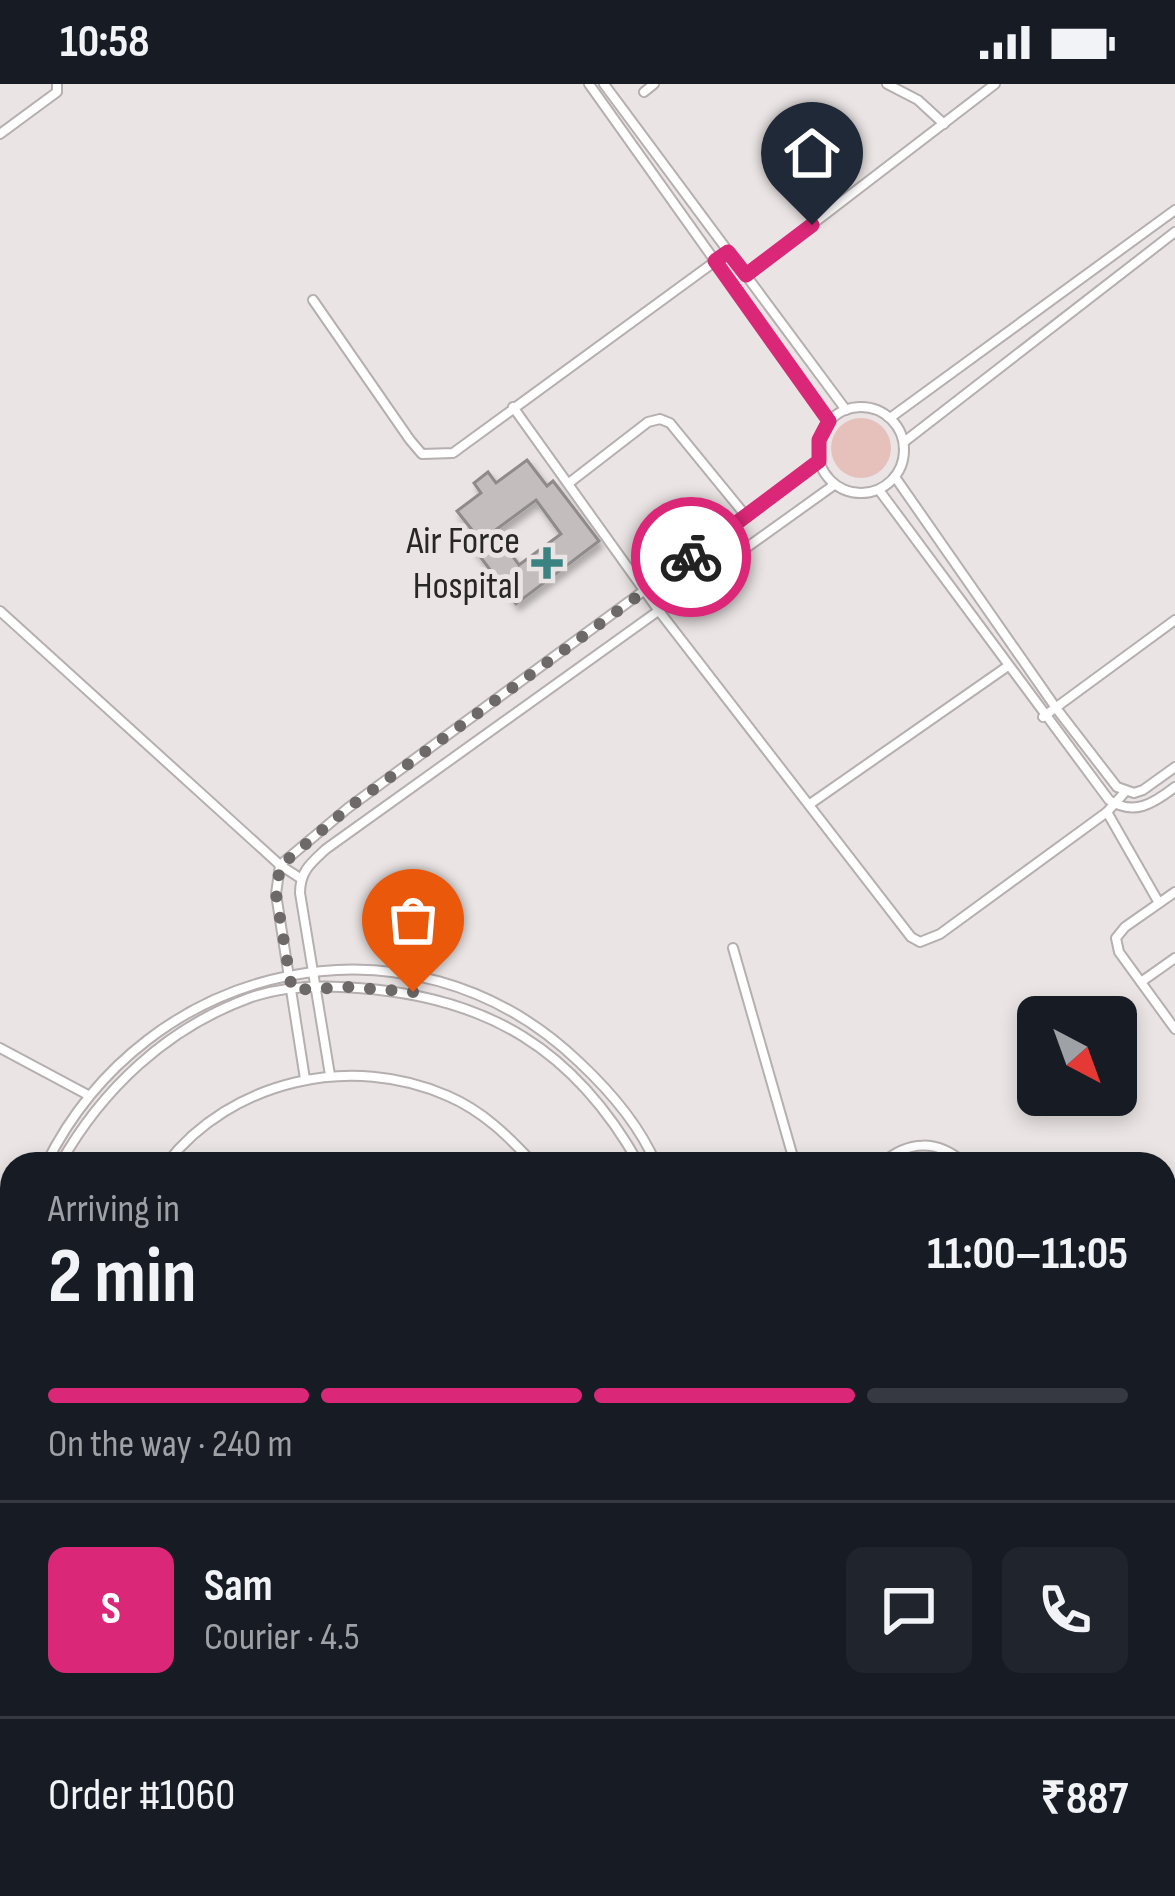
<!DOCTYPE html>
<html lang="en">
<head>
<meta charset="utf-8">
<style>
  body { margin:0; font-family:"Sofia Sans Condensed",sans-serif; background:#20242c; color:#f1f3f6; height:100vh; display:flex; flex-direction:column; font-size:45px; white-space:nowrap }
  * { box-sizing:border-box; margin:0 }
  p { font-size:39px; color:#9ea1a6 }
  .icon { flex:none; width:66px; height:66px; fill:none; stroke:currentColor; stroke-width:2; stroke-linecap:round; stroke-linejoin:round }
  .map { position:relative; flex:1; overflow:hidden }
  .panel { position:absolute; left:0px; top:1068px; width:1176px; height:744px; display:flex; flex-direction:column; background:#171b24; border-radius:36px 36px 0 0; box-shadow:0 6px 18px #0003 }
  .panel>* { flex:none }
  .needle { width:78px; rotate:139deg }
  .controls { position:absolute; left:1017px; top:912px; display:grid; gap:24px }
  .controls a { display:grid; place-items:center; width:120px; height:120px; border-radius:18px; background:#171b24; box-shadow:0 6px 18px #0003; font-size:60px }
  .pin { position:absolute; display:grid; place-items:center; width:102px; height:102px; color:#fff; margin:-123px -51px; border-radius:50% 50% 50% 0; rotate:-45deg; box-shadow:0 0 12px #0007 }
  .pin .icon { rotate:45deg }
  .courier { position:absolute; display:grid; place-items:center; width:120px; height:120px; margin:-60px; border:9px solid #db2777; border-radius:50%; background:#fff; color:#222; box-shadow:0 3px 15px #0007 }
  .headline em { font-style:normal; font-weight:700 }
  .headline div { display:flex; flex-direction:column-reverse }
  .headline { display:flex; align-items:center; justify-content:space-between; height:204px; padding:0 48px }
  h1 { font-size:78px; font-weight:700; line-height:90px }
  .bar { display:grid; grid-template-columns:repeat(4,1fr); gap:18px 12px; align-content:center; height:144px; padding:0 48px }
  .bar i { height:15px; border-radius:9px; background:#363941 }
  .bar .on { background:#db2777 }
  .bar p { grid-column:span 4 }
  .line { display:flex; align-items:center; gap:30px; padding:0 48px; border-top:3px solid #363941 }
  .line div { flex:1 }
  .round { display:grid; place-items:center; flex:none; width:126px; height:126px; border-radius:18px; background:#20242c }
  .status { display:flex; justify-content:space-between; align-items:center; height:84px; padding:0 60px; background:#171b24; direction:ltr }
  .status svg { height:33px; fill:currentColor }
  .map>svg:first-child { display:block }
  .green { fill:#e6c1bb }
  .building { fill:#c3bebd; stroke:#908b8b; stroke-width:3; fill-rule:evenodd; filter:url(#shadow) }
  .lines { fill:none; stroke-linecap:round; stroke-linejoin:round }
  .lane-casing { stroke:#b5afaf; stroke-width:12 }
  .street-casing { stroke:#b5afaf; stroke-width:21 }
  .highway-casing { stroke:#b5afaf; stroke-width:34 }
  .lane { stroke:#fff; stroke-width:8 }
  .street { stroke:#fff; stroke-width:16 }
  .highway { stroke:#fff; stroke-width:30 }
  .done { stroke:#6c6968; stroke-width:12; stroke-dasharray:0 21.6 }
  .route { stroke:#db2777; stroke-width:15 }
  .poi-dot { fill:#3b8382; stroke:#eae5e4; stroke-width:4.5 }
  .labels { text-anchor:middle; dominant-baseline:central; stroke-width:10; stroke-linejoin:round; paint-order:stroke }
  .poi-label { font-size:39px; fill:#282626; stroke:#eae5e4; text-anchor:end }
</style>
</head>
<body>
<div class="status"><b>10:58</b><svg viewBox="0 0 49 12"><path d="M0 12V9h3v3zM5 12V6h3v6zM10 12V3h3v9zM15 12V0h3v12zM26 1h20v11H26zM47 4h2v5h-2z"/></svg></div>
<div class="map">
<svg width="1175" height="1812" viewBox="0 0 1175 1812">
  <defs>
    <filter id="shadow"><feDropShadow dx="3.5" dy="6" stdDeviation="3" flood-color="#0004"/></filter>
  </defs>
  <rect width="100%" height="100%" fill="#eae5e4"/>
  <circle class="green" cx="861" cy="364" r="30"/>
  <path class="building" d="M527 376 547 402 553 397 599 457 516 520 469 458 477 452 457 427 481 409 474 399 488 388 496 399ZM536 416 561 450 519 481 494 447Z"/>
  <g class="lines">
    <defs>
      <g id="lane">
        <path d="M589 0 829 337"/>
        <path d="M604 0 846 326"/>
        <path d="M887 0 918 16 944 40"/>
        <path d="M644 8 654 0"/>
        <path d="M0 50 57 8V0"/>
        <path d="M746 191 995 0"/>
        <path d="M313 216 410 356 422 370 453 369 728 168"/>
        <circle cx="861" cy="366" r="43"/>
        <path d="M513 323 659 527 911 853 920 858 940 850 1107 728 1125 708"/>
        <path d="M890 334 1175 126"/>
        <path d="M904 358 1175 148"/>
        <path d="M895 393 1056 624 1117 703 1134 709 1143 706 1175 683"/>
        <path d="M569 399 648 338 660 335 670 339 746 432"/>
        <path d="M879 406 1109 716C1134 732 1153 720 1175 703"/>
        <path d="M0 527 280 781 300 794"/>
        <path d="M1043 633 1175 536"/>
        <path d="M810 720 1008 582"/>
        <path d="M1107 728 1159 819"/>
        <path d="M1175 808 1125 843 1116 854 1119 868 1175 945"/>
        <path d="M733 864 795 1080"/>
        <path d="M1141 898 1175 874"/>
        <path d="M0 964 88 1011"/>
        <path d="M330 991 300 809C300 787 311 779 326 765L834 401"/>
        <path d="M305 995 276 810 280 781 348 724 819 378"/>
        <path d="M46 1080C147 876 411 817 579 978 610 1007 639 1040 656 1080"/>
        <path d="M60 1080C102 1005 167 944 249 914 282 902 324 901 358 904 488 913 575 966 639 1080"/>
        <path d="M166 1080C231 996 352 969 448 1012 483 1027 509 1053 534 1080"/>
        <path d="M881 1080C908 1056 938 1055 965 1080"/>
        <path d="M0 1124 12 1126"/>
        <path d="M12 1206V1243"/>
        <path d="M1164 1251 1175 1246"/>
        <path d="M0 1261 12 1258"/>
        <path d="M1164 1272 1175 1267"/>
        <path d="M0 1404 12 1402"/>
        <path d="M0 1582H12"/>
        <path d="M285 1800 288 1812"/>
        <path d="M476 1800 477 1812"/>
        <path d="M548 1800 550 1812"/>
        <path d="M846 1800 849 1812"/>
      </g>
      <g id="street">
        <path d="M1164 1369 1175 1363"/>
        <path d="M1164 1447 1175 1442"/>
        <path d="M1164 1626 1175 1617"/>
        <path d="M0 1628 12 1626"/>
        <path d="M1164 1706 1175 1718"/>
        <path d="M0 1711 12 1709"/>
        <path d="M1017 1800 1018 1812"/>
        <path d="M37 1812 49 1806 67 1812"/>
        <path d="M120 1812 150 1800"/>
      </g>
      <g id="highway">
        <path d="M1164 1424 1175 1419"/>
        <path d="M0 1658 12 1656"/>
        <path d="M0 1682 12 1681"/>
      </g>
    </defs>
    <use href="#lane" class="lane-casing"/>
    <use href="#street" class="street-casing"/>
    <use href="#highway" class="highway-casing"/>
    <use href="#lane" class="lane"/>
    <use href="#street" class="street"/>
    <use href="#highway" class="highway"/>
  </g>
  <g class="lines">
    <path class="done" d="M413 908 348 903 292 906 276 810 280 782 348 724 691 473"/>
    <path class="route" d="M691 473 819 377V356L829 337 715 177 728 168 746 191 812 141"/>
  </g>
  <path class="poi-dot" d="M541 461h12v12h12v12h-12v12h-12v-12h-12v-12h12z"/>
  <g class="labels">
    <g class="poi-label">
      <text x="520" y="457">Air Force<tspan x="520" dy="45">Hospital</tspan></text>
    </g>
  </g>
</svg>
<div class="controls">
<a><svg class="needle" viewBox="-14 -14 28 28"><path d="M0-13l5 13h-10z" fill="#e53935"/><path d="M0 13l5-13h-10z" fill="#9ea1a6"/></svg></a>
</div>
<div class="pin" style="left:413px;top:908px;background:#ea580c"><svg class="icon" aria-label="bag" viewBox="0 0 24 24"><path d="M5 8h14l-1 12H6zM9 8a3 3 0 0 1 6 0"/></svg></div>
<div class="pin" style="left:812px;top:141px;background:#1f2937"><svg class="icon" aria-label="home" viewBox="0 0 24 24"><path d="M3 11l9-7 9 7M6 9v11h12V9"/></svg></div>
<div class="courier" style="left:691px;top:473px"><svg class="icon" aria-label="bike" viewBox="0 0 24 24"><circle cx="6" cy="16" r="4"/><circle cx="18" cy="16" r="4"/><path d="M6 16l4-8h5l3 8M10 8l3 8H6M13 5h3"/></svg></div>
<section class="panel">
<div class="headline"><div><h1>2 min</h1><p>Arriving in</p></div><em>11:00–11:05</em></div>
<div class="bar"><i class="on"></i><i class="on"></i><i class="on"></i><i></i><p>On the way · 240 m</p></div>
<div class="line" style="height:216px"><b class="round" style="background:#db2777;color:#fff">S</b><div><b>Sam</b><p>Courier · 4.5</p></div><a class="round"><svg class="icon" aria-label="chat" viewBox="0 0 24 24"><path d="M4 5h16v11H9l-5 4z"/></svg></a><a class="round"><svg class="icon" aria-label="phone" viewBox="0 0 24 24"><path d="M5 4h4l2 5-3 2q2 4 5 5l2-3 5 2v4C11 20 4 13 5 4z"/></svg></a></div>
<div class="line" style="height:156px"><div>Order #1060</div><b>₹887</b></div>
</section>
</div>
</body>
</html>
